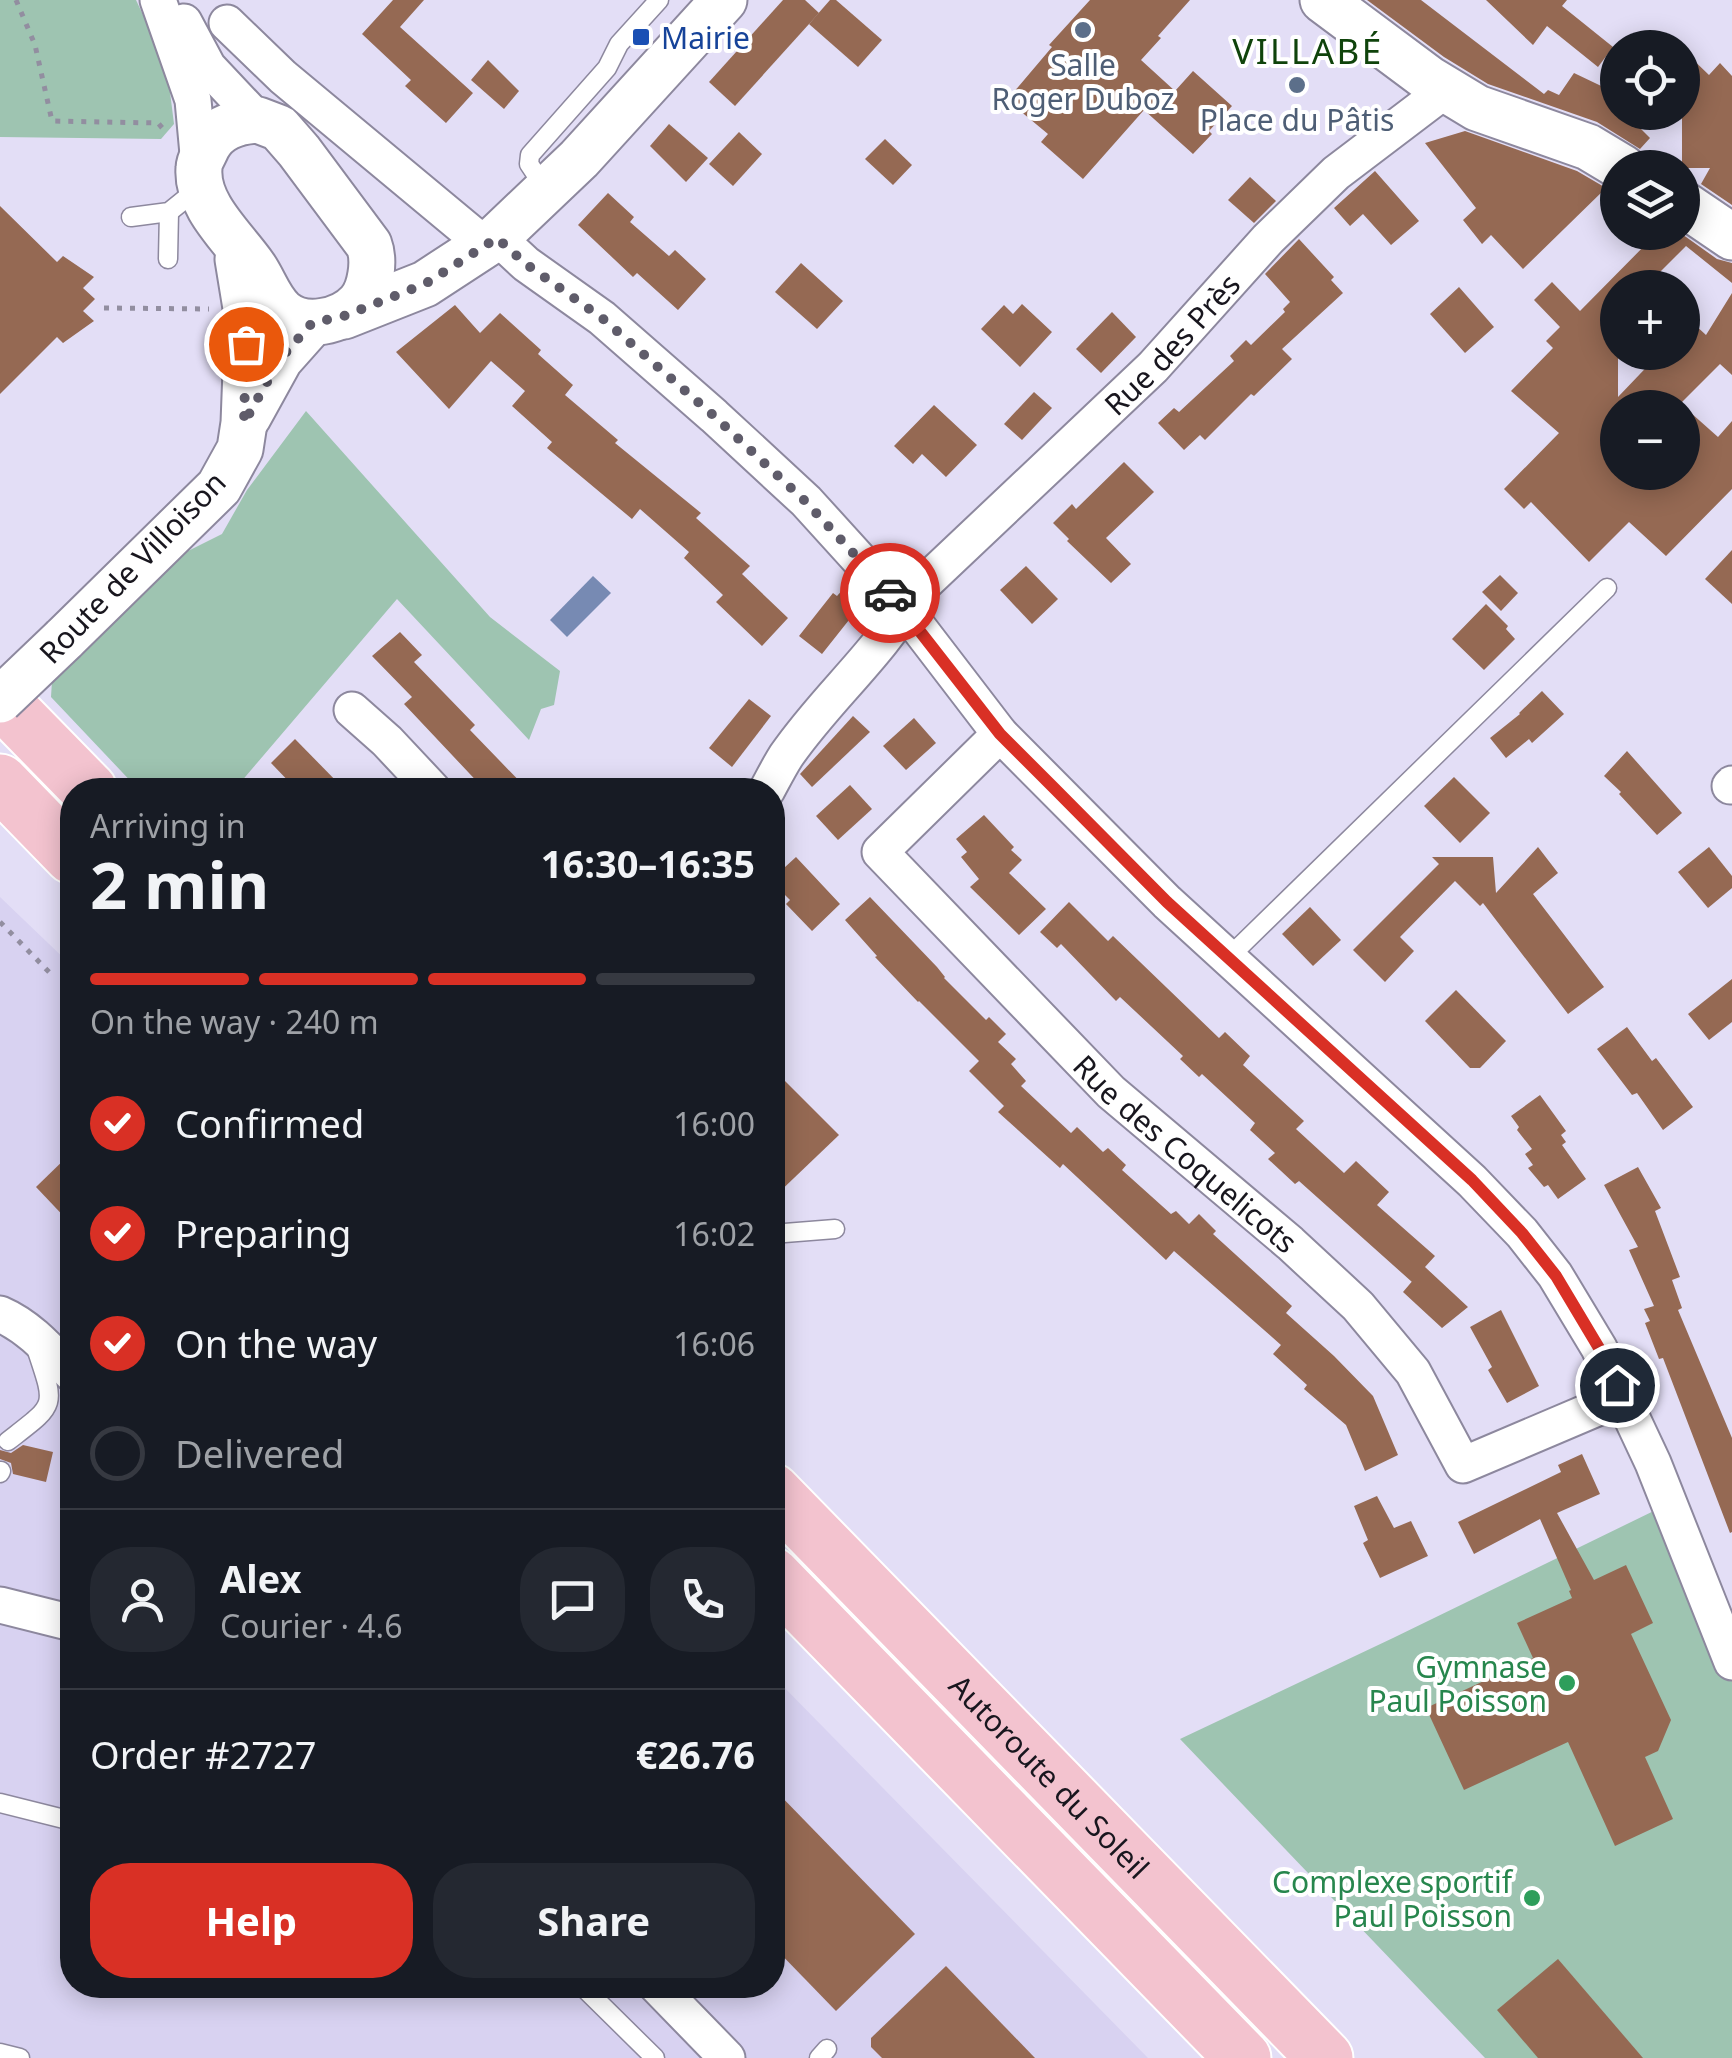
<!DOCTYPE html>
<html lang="en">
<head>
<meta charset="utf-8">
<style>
  body { margin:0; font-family:"Noto Sans",sans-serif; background:#242831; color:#f1f3f6; height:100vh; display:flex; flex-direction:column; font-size:38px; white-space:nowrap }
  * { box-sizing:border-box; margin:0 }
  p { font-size:32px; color:#9ea1a6 }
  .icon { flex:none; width:55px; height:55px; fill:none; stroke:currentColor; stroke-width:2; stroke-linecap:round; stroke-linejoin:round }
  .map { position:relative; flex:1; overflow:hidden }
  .panel { position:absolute; left:60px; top:778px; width:725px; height:1220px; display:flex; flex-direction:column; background:#171b24; border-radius:40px; box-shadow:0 5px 25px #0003 }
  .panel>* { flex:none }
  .buttons { position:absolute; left:1600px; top:30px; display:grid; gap:20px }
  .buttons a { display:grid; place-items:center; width:100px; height:100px; border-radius:50%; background:#171b24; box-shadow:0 5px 25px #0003; font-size:50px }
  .pin { position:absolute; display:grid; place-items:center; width:85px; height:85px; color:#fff; margin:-42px; border:5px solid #fff; border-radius:50%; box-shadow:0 2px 10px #0007 }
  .courier { position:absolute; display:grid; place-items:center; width:100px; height:100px; margin:-50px; border:8px solid #d93025; border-radius:50%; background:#fff; color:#222; box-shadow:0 2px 12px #0007 }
  .summary em { font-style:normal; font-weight:700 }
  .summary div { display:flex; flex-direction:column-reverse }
  .summary { display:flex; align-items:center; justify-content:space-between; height:170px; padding:0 30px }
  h1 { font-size:65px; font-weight:700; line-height:75px }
  .bar { display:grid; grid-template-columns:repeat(4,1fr); gap:15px 10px; align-content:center; height:120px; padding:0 30px }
  .bar i { height:12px; border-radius:8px; background:#363941 }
  .bar .active { background:#d93025 }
  .bar p { grid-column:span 4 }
  .line { display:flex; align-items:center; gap:25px; padding:0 30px; border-top:2px solid #363941 }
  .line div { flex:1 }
  .round { display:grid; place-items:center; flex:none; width:105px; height:105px; border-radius:40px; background:#242831 }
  ol { padding:0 30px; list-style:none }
  li { display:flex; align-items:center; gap:30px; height:110px }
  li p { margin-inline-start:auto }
  li .icon { padding:10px; border-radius:50%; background:#d93025; color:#fff; stroke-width:4 }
  li:last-child { color:#9ea1a6 }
  li i { width:55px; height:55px; border:5px solid #363941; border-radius:50% }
  .button { display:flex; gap:20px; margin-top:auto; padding:20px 30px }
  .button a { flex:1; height:115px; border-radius:40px; background:#d93025; color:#fff; font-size:40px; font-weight:700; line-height:115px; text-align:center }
  .button a+a { background:#242831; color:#f1f3f6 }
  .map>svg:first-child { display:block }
  .built { fill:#d8d2f1 }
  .green { fill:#9ec4b1 }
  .water { fill:#778ab3 }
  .building { fill:#956953 }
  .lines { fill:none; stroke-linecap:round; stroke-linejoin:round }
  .service-casing { stroke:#8d889e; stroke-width:21 }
  .minor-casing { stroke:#8d889e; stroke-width:39 }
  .tertiary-casing { stroke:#8d889e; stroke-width:49 }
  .motorway-casing { stroke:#fff; stroke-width:59 }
  .path { stroke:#928ea0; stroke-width:5; stroke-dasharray:5 8; stroke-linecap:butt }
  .service { stroke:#fff; stroke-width:18 }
  .minor { stroke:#fff; stroke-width:35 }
  .tertiary { stroke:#fff; stroke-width:45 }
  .motorway { stroke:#f3c3cf; stroke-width:55 }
  .tertiary-bridge-casing { stroke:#8d889e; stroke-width:49; stroke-linecap:butt }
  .tertiary-bridge { stroke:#fff; stroke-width:45 }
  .done { stroke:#5f5c6a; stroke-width:10; stroke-dasharray:0 18 }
  .route { stroke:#d93025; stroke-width:12 }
  .service-dot { fill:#5c6f8a; stroke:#fff; stroke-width:4 }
  .transit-dot { fill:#1a4fb4; stroke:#fff; stroke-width:4 }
  .leisure-dot { fill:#2e9e5b; stroke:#fff; stroke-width:4 }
  .labels { text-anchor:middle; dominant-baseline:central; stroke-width:8; stroke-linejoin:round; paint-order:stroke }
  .transit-label { font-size:30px; fill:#164399; stroke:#fff; text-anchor:start }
  .service-label { font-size:30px; fill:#4e5e75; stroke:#fff }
  .street-label { font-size:30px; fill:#18161e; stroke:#fff }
  .leisure-label { font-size:30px; fill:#27864d; stroke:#fff; text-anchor:end }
  .quarter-label { font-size:35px; letter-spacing:2.5px; fill:#0f430b; stroke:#fff }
</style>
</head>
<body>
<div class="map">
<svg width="1732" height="2058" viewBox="0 0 1732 2058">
  <rect width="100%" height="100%" fill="#e3def6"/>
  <path class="built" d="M0 897 72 966V1985H772L773 1676 1148 2058H0Z"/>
  <g class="green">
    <path d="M0 0H136L160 51 168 76 174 124 161 139 0 137Z"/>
    <path d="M306 411 490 617 560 671 554 705 541 709 529 740 397 599 234 790H139L51 697 52 681 186 552 222 534 247 490Z"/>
    <path d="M1666 1505 1732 1671V2058H1485L1180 1739 1393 1638Z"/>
  </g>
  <path class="water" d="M593 576 611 593 567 637 550 620Z"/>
  <g class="building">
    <path d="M393 0H424L400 27 473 93 446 123 405 86 411 80 362 34Z"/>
    <path d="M783 0H805L819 13 735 106 709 82Z"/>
    <path d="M830 0H836L882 40 858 67 809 24Z"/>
    <path d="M1090 0H1190L1158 36 1161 38 1141 60 1175 91 1193 71 1232 106 1209 131 1212 134 1193 154 1144 110 1083 179 1041 142 1048 134 1007 100 1052 47 1049 45Z"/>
    <path d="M1367 0H1421L1544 94 1548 90 1559 95 1574 73 1618 94V112H1624L1650 138 1640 149 1597 122 1488 84 1444 57Z"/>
    <path d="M1486 0H1567L1562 6 1613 47 1598 67 1547 26 1533 45Z"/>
    <path d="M1682 49 1709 75 1720 63 1732 76V205L1701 184 1710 168H1682Z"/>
    <path d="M488 60 519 91 504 109 471 80Z"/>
    <path d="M669 124 708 158 686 182 650 146Z"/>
    <path d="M1465 131 1577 171 1606 188 1523 269 1491 235 1482 244 1463 220 1476 208 1425 143Z"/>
    <path d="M739 132 762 154 733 186 709 164Z"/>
    <path d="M885 139 912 165 893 185 865 159Z"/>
    <path d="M1375 171 1419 221 1391 245 1363 214 1350 226 1334 208Z"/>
    <path d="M1250 177 1276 201 1254 223 1228 200Z"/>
    <path d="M608 193 634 217 630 222 669 256 675 250 706 279 678 310 637 273 633 277 578 225Z"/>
    <path d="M0 206 57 262 63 256 94 277 83 288 95 299 83 311 94 321 63 343 57 337 0 394Z"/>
    <path d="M1658 232H1679L1717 259 1732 263V283L1686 246 1644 288H1618V397L1661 352H1682V313L1706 335 1732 293V375L1720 364 1676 408H1618V472H1682V405L1718 437 1732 421V489L1666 556 1629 522 1589 562 1531 502 1524 509 1504 489 1559 433 1511 391 1553 348 1546 341 1560 327 1534 300 1552 282 1580 311Z"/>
    <path d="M1299 239 1334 277 1331 280 1343 293 1282 349 1292 359 1254 396 1251 394 1205 440 1200 435 1184 450 1158 423 1174 408 1179 412 1234 361 1230 356 1246 340 1251 345 1285 312 1283 309 1290 302 1265 274Z"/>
    <path d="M801 263 843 301 817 329 775 292Z"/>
    <path d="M1459 287 1494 327 1465 353 1430 314Z"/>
    <path d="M1022 304 1052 332 1020 367 981 329 1004 305 1013 314Z"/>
    <path d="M455 305 480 333 500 313 541 350 538 354 573 385 565 395 618 440 615 443 701 513 696 518 750 566 742 574 788 618 762 646 716 602 723 595 684 558 689 552 640 509 632 519 547 448 552 442 512 406 525 391 491 361 449 409 396 352Z"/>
    <path d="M1112 312 1136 337 1101 373 1076 349Z"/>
    <path d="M1034 392 1052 408 1022 440 1004 424Z"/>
    <path d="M934 405 977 445 946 477 922 454 913 464 894 446Z"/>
    <path d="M1124 462 1154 492 1106 538 1131 564 1111 583 1067 541 1069 539 1053 523 1072 504 1076 509Z"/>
    <path d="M1732 550V604L1705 579Z"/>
    <path d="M1026 566 1058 599 1032 624 1000 590Z"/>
    <path d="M1500 575 1518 593 1501 611 1482 592Z"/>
    <path d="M846 586 864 601 822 654 799 636 833 593 837 596Z"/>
    <path d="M1486 604 1508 626 1506 629 1515 639 1484 670 1452 639Z"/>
    <path d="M400 632 422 655 414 662 475 725 470 730 528 790H485L404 704 412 697 372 656Z"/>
    <path d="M1542 691 1564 714 1532 743 1529 739 1506 758 1490 738 1520 714 1519 713Z"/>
    <path d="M749 699 771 716 732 767 709 748Z"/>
    <path d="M853 716 870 732 812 787 800 774Z"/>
    <path d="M914 718 936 743 906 770 883 746Z"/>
    <path d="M295 739 345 790H297L271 763Z"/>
    <path d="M1627 751 1682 813 1657 835 1619 794 1621 792 1604 776Z"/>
    <path d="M1454 777 1490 813 1460 843 1424 806Z"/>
    <path d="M850 785 872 809 838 840 816 816Z"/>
    <path d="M984 815 1014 847 1011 850 1022 860 1009 873 1046 909 1019 935 970 887 979 879 961 857 967 852 956 839Z"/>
    <path d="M1538 847 1558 873 1533 894 1604 987 1568 1014 1483 903 1480 906 1455 881 1400 937 1414 951 1385 982 1353 950 1439 864 1432 857H1493L1496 893Z"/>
    <path d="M1709 847 1732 876V888L1708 908 1678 872Z"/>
    <path d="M796 857 840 904 812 931 786 904 790 900 772 882V879Z"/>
    <path d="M870 897 937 967 945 977 944 978 986 1020 989 1017 1006 1034 998 1042 1016 1059 1011 1064 1026 1081 1021 1086 1071 1133 1077 1127 1103 1152 1108 1148 1126 1165 1122 1170 1171 1214 1176 1211 1189 1224 1199 1214 1216 1231 1213 1234 1292 1306 1286 1313 1334 1356 1373 1396 1398 1455 1365 1471 1346 1425 1304 1389 1307 1385 1273 1354 1281 1345 1174 1251 1166 1260 1063 1164 1060 1168 998 1112 1004 1106 969 1071 979 1061 919 1001 918 1002 875 957 877 956 845 920Z"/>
    <path d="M1069 902 1108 941 1113 936 1219 1038 1225 1032 1250 1056 1243 1065 1304 1121 1296 1129 1344 1173 1356 1161 1389 1192 1377 1205 1435 1256 1425 1267 1468 1307 1442 1328 1403 1292 1420 1272 1412 1282 1299 1181 1295 1184 1268 1159 1275 1153 1250 1130 1255 1123 1202 1074 1199 1077 1180 1059 1183 1056 1120 997 1116 1001 1061 944 1057 948 1040 932Z"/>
    <path d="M1310 907 1341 940 1313 966 1282 934Z"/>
    <path d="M1732 979V1022L1709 1040 1688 1014Z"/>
    <path d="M1456 990 1506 1041 1480 1068H1470L1425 1021Z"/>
    <path d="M1627 1027 1652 1061 1656 1058 1693 1107 1663 1130 1637 1093 1632 1095 1597 1049Z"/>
    <path d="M772 1068 839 1135 772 1199Z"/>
    <path d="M1540 1095 1566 1131 1561 1135 1566 1142 1562 1145 1586 1179 1558 1199 1548 1185 1544 1187 1528 1168 1533 1165 1525 1154 1532 1149 1517 1130 1519 1127 1511 1116Z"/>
    <path d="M72 1152V1225L36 1187Z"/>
    <path d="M1638 1167 1661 1208 1655 1211 1680 1277 1672 1280 1682 1308 1678 1310 1732 1438V1532L1730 1533 1663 1358 1659 1359 1645 1323 1650 1321 1644 1309 1654 1306 1629 1250 1638 1247 1604 1185Z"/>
    <path d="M1501 1310 1539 1386 1507 1403 1488 1370 1492 1367 1470 1327Z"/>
    <path d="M23 1445 53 1452 46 1482 13 1474 11 1463 0 1459V1450L11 1453Z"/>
    <path d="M1582 1454 1600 1494 1557 1513 1594 1580 1626 1565 1653 1623 1631 1634 1671 1720 1658 1751 1645 1757 1673 1819 1615 1846 1568 1742 1464 1790 1426 1708 1533 1658 1517 1623 1572 1598 1569 1591 1571 1590 1540 1519 1474 1554 1458 1522 1561 1472 1558 1465Z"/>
    <path d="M1377 1496 1394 1528 1411 1521 1428 1556 1380 1578 1363 1543 1368 1540 1354 1506Z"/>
    <path d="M772 1787 915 1934 836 2011 772 1945Z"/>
    <path d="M1558 1959 1643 2058H1538L1497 2010Z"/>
    <path d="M946 1966 1035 2058H882L871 2047V2038Z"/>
  </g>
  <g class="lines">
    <defs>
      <g id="service">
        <path d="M545 188 529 164 530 155 607 68 619 44 659 0"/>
        <path d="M131 217 169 212 200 187"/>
        <path d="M168 259 169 212"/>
        <path d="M1228 958 1607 588"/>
        <path d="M772 1234 835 1229"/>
        <path d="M8 1441C57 1403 56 1408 36 1348"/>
        <path d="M0 1473 1 1471"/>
        <path d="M0 1803 72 1821"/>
        <path d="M581 1985 655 2058"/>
        <path d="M0 2053 20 2058"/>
        <path d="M819 2058 827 2049"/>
      </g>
      <g id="minor">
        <path d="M158 0 193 100 199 165"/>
        <path d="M184 22 208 67 258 120"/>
        <path d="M227 23 283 77 485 245"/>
        <path d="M497 237 526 264 602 318 714 416 806 501 905 610 1000 734 1167 902 1472 1181 1522 1233 1555 1275 1599 1348 1653 1463 1732 1662"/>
        <path d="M352 710 387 741 433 790"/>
        <path id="s1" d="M1000 734 880 852 1111 1092 1290 1243 1358 1306 1413 1372 1463 1465 1623 1397"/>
        <path d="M1730 786 1732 784"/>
        <path id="s2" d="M767 790C773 779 779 767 786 756 825 699 881 653 915 592L1153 367 1268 239 1336 173 1448 88"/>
        <path d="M0 1314C30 1327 50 1351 72 1374"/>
        <path d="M0 1605 72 1623"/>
        <path d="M656 1985 727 2058"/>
      </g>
      <g id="tertiary">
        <path d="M1323 0 1429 79 1477 108 1588 147 1623 168"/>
        <path d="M258 120 279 128 299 151 369 245C375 261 371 290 359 303 342 322 304 330 283 312 269 300 264 281 254 267 234 238 196 206 199 168 199 161 204 154 207 147 217 127 238 121 258 120Z"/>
        <path d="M1682 203 1732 237"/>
        <path d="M344 316 425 284 497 237 579 159 724 0"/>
        <path d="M248 417 280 359 312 323"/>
        <path d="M64 639 219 487 240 449 244 423 247 344 246 308 238 259"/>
      </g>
      <g id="motorway">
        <path d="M0 699 89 790"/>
        <path d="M0 782 72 856"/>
        <path id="s3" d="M772 1491 1325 2058"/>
        <path d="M772 1575 1243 2058"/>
      </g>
    </defs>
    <use href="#service" class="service-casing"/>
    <use href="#minor" class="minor-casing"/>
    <use href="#tertiary" class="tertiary-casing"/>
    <use href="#motorway" class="motorway-casing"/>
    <g class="path">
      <path d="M16 0 35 45 52 121 158 123 164 130"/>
      <path d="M104 308 209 309"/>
      <path d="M0 922 53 976"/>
    </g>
    <use href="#service" class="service"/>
    <use href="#minor" class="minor"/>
    <use href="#tertiary" class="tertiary"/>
    <use href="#motorway" class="motorway"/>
    <defs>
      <path id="tertiary-bridge" d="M0 700 64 639"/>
    </defs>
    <use href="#tertiary-bridge" class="tertiary-bridge-casing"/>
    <use href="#tertiary-bridge" class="tertiary-bridge"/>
  </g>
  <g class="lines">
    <path class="done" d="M246 344 244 423 280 359 312 323 344 316 425 284 497 238 526 264 602 318 714 416 806 502 890 593"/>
    <path class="route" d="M890 593 1000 734 1053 787 1167 902 1472 1180 1522 1233 1556 1276 1599 1348 1617 1385"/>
  </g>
  <g class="service-dot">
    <circle cx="1083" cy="30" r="10"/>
    <circle cx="1297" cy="85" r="10"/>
  </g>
  <rect class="transit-dot" x="631" y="27" width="20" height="20" rx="5"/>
  <g class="leisure-dot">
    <circle cx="1567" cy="1683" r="10"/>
    <circle cx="1532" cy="1898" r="10"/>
  </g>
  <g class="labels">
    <g class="transit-label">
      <text x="661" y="37">Mairie</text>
    </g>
    <g class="service-label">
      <text x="1083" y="64">Salle<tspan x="1083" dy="34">Roger Duboz</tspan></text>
      <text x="1297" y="119">Place du Pâtis</text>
    </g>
    <g class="street-label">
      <text stroke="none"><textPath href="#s2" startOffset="605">Rue des Près</textPath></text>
      <text transform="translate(132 567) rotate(-46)">Route de Villoison</text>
      <text stroke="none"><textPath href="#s1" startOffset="598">Rue des Coquelicots</textPath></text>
      <text stroke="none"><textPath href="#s3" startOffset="398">Autoroute du Soleil</textPath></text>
    </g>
    <g class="leisure-label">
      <text x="1547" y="1666">Gymnase<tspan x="1547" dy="34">Paul Poisson</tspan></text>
      <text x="1512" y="1881">Complexe sportif<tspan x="1512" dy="34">Paul Poisson</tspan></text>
    </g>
    <g class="quarter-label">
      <text x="1308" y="50">VILLABÉ</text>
    </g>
  </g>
</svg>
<div class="buttons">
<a><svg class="icon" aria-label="locate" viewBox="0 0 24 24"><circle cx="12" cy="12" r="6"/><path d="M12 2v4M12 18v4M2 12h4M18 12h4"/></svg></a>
<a><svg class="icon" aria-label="layers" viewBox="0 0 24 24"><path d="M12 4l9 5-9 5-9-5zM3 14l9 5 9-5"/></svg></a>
<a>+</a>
<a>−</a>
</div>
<div class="pin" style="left:246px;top:344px;background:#ea580c"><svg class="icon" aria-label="bag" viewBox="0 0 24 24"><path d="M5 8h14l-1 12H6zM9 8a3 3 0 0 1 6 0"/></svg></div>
<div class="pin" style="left:1617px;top:1385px;background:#1f2937"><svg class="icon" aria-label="home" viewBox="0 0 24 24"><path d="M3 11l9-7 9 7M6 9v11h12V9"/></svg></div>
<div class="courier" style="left:890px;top:593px"><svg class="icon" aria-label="car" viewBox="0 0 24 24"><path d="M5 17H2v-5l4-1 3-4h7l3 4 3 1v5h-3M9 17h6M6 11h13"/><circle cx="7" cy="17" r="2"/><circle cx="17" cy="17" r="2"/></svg></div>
<section class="panel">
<div class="summary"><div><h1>2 min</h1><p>Arriving in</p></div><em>16:30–16:35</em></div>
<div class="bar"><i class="active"></i><i class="active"></i><i class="active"></i><i></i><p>On the way · 240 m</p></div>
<ol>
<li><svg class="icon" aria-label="check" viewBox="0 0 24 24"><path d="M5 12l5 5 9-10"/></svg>Confirmed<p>16:00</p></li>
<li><svg class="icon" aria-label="check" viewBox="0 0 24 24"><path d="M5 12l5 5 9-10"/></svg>Preparing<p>16:02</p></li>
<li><svg class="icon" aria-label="check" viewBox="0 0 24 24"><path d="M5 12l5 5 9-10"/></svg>On the way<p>16:06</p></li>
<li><i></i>Delivered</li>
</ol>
<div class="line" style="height:180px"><a class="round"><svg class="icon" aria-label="person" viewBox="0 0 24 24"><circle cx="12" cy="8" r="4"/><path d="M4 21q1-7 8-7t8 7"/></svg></a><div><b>Alex</b><p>Courier · 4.6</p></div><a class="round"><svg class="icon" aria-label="chat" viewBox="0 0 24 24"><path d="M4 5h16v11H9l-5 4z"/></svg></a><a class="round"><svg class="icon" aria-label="phone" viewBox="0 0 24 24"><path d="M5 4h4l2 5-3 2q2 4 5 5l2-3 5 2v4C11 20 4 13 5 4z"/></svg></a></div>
<div class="line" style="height:130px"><div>Order #2727</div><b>€26.76</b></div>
<div class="button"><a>Help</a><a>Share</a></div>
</section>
</div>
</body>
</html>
